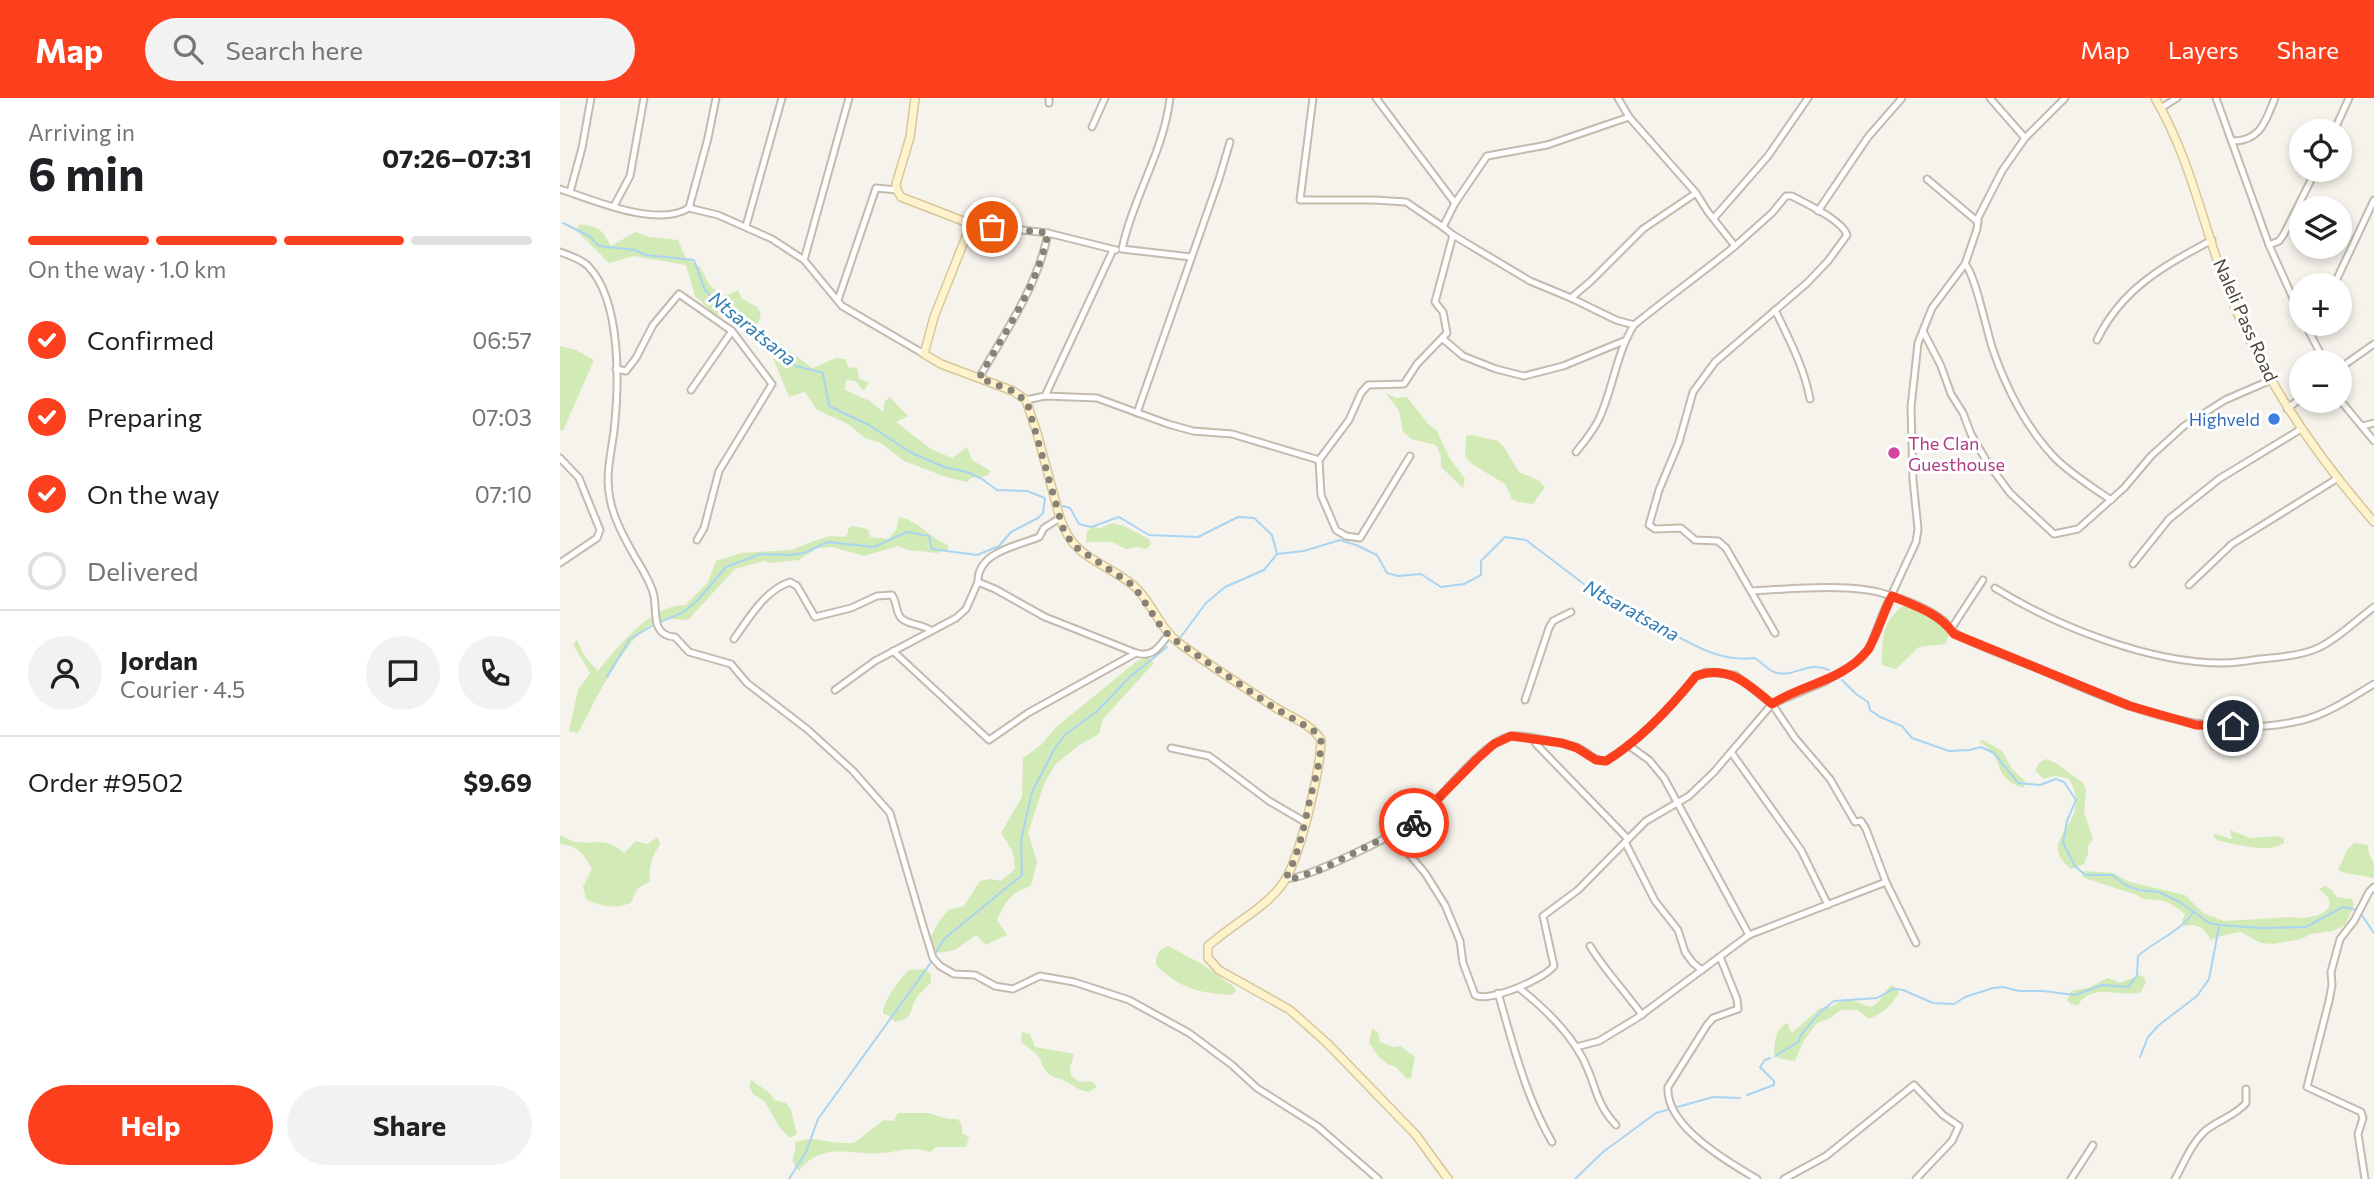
<!DOCTYPE html>
<html lang="en">
<head>
<meta charset="utf-8">
<style>
  body { margin:0; font-family:Commissioner,sans-serif; background:#f2f2f2; color:#202124; height:100vh; display:flex; flex-direction:column; font-size:26px; white-space:nowrap }
  * { box-sizing:border-box; margin:0 }
  p { font-size:23px; color:#757577 }
  .icon { flex:none; width:38px; height:38px; fill:none; stroke:currentColor; stroke-width:2; stroke-linecap:round; stroke-linejoin:round }
  .map { position:relative; flex:1; overflow:hidden }
  .details { display:flex; flex-direction:column; background:#fff; width:560px }
  .details>* { flex:none }
  .buttons { position:absolute; left:1729px; top:21px; display:grid; gap:14px }
  .buttons a { display:grid; place-items:center; width:63px; height:63px; border-radius:50%; background:#fff; box-shadow:0 4px 10px #0003; font-size:35px }
  .pin { position:absolute; display:grid; place-items:center; width:60px; height:60px; color:#fff; margin:-30px; border:4px solid #fff; border-radius:50%; box-shadow:0 2px 7px #0007 }
  .courier { position:absolute; display:grid; place-items:center; width:70px; height:70px; margin:-35px; border:5px solid #fc3f1d; border-radius:50%; background:#fff; color:#222; box-shadow:0 2px 9px #0007 }
  .head em { font-style:normal; font-weight:700 }
  .head div { display:flex; flex-direction:column-reverse }
  .head { display:flex; align-items:center; justify-content:space-between; height:119px; padding:0 28px }
  h1 { font-size:46px; font-weight:700; line-height:52px }
  .bar { display:grid; grid-template-columns:repeat(4,1fr); gap:10px 7px; align-content:center; height:84px; padding:0 28px }
  .bar i { height:9px; border-radius:5px; background:#e0e0e0 }
  .bar .selected { background:#fc3f1d }
  .bar p { grid-column:span 4 }
  .line { display:flex; align-items:center; gap:18px; padding:0 28px; border-top:2px solid #e0e0e0 }
  .line div { flex:1 }
  .round { display:grid; place-items:center; flex:none; width:74px; height:74px; border-radius:37px; background:#f2f2f2 }
  ol { padding:0 28px; list-style:none }
  li { display:flex; align-items:center; gap:21px; height:77px }
  li p { margin-inline-start:auto }
  li .icon { padding:7px; border-radius:50%; background:#fc3f1d; color:#fff; stroke-width:4 }
  li:last-child { color:#757577 }
  li i { width:38px; height:38px; border:4px solid #e0e0e0; border-radius:50% }
  .button { display:flex; gap:14px; margin-top:auto; padding:14px 28px }
  .button a { flex:1; height:80px; border-radius:42px; background:#fc3f1d; color:#fff; font-size:28px; font-weight:700; line-height:80px; text-align:center }
  .button a+a { background:#f2f2f2; color:#202124 }
  header { display:flex; align-items:center; gap:42px; box-sizing:border-box; height:98px; padding:0 35px; background:#fc3f1d; color:#fff }
  header strong { font-size:33px }
  nav { display:flex; gap:38px; margin-inline-start:auto; font-size:24px }
  .search { width:490px; height:63px; background:#f2f2f2; display:flex; align-items:center; gap:18px; box-sizing:border-box; padding:0 24px; border-radius:38px; color:#757577; font-size:26px }
  main { display:flex; flex:1; min-height:0 }
  .map>svg:first-child { display:block }
  .green { fill:#d2eab5 }
  .lines { fill:none; stroke-linecap:round; stroke-linejoin:round }
  .stream { stroke:#a9d4f2; stroke-width:2 }
  .street-casing { stroke:#c2bbae; stroke-width:9 }
  .secondary-casing { stroke:#d6c79b; stroke-width:10 }
  .street { stroke:#fff; stroke-width:5 }
  .secondary { stroke:#fff3cd; stroke-width:7 }
  .done { stroke:#878178; stroke-width:7; stroke-dasharray:0 12.6 }
  .route { stroke:#fc3f1d; stroke-width:9 }
  .shop-dot { fill:#3f7fe0; stroke:#fff; stroke-width:2.5 }
  .hotel-dot { fill:#d1479c; stroke:#fff; stroke-width:2.5 }
  .labels { text-anchor:middle; dominant-baseline:central; stroke-width:6; stroke-linejoin:round; paint-order:stroke }
  .street-label { font-size:18px; fill:#4b4439; stroke:#fff }
  .shop-label { font-size:18px; fill:#366cbe; stroke:#fff; text-anchor:end }
  .hotel-label { font-size:18px; fill:#b23c85; stroke:#fff; text-anchor:start }
  .water-label { font-size:19px; font-style:italic; fill:#2e7ab2; stroke:#fff }
</style>
</head>
<body>
<header>
<strong>Map</strong>
<div class="search"><svg class="icon" aria-label="search" viewBox="0 0 24 24"><circle cx="10" cy="10" r="6"/><path d="M15 15l6 6"/></svg>Search here</div>
<nav><a>Map</a><a>Layers</a><a>Share</a></nav>
</header>
<main>
<section class="details">
<div class="head"><div><h1>6 min</h1><p>Arriving in</p></div><em>07:26–07:31</em></div>
<div class="bar"><i class="selected"></i><i class="selected"></i><i class="selected"></i><i></i><p>On the way · 1.0 km</p></div>
<ol>
<li><svg class="icon" aria-label="check" viewBox="0 0 24 24"><path d="M5 12l5 5 9-10"/></svg>Confirmed<p>06:57</p></li>
<li><svg class="icon" aria-label="check" viewBox="0 0 24 24"><path d="M5 12l5 5 9-10"/></svg>Preparing<p>07:03</p></li>
<li><svg class="icon" aria-label="check" viewBox="0 0 24 24"><path d="M5 12l5 5 9-10"/></svg>On the way<p>07:10</p></li>
<li><i></i>Delivered</li>
</ol>
<div class="line" style="height:126px"><a class="round"><svg class="icon" aria-label="person" viewBox="0 0 24 24"><circle cx="12" cy="8" r="4"/><path d="M4 21q1-7 8-7t8 7"/></svg></a><div><b>Jordan</b><p>Courier · 4.5</p></div><a class="round"><svg class="icon" aria-label="chat" viewBox="0 0 24 24"><path d="M4 5h16v11H9l-5 4z"/></svg></a><a class="round"><svg class="icon" aria-label="phone" viewBox="0 0 24 24"><path d="M5 4h4l2 5-3 2q2 4 5 5l2-3 5 2v4C11 20 4 13 5 4z"/></svg></a></div>
<div class="line" style="height:91px"><div>Order #9502</div><b>$9.69</b></div>
<div class="button"><a>Help</a><a>Share</a></div>
</section>
<div class="map">
<svg width="1814" height="1081" viewBox="0 0 1814 1081">
  <rect width="100%" height="100%" fill="#f6f3ec"/>
  <g class="green">
    <path d="M20 126C40 130 41 130 51 148L76 134 89 139 118 142 126 160 140 169 150 188 165 198 178 192 182 201 197 209 201 216 197 228 252 270 276 260 285 261 289 270 297 269 299 281 309 284 304 293 295 283 286 282 285 292 310 303 323 314 325 303 330 299 348 318 336 324 371 351 392 360 407 349 412 362 431 373 427 378 411 380 407 384 386 379 344 363 321 345 305 340 288 326 257 312 245 294 229 299 213 260 179 228 151 213 135 198 126 167 74 158 49 165 16 132Z"/>
    <path d="M0 248 16 252 34 262 3 333 0 332Z"/>
    <path d="M826 295 836 300 847 299 868 326 877 333 889 359 905 381 903 390 881 369V358L876 347 851 341 843 334 839 313Z"/>
    <path d="M912 337 938 343 943 348 959 374 978 382 985 389 973 406 958 404 952 401 945 386 912 366 905 358 906 338Z"/>
    <path d="M339 419C359 423 371 441 388 447V451L377 455 348 452 338 448 304 458 272 449 257 450 239 462 209 465 204 463 175 471 128 522C121 522 113 520 106 521 69 525 35 606 18 635L9 633 18 592 30 575 13 546 17 542 25 559 38 573C58 548 92 506 126 507L148 484 156 463 181 455 232 452 254 443 271 438 284 439 288 436V431L292 428 308 431 310 439 328 441 336 432Z"/>
    <path d="M552 425 564 428 589 441 591 446 586 451 579 449 566 451 552 444H526L527 433 532 429 541 430Z"/>
    <path d="M1347 506 1375 519 1390 535 1385 546 1359 549 1336 571 1322 567C1322 542 1322 519 1347 506Z"/>
    <path d="M588 559 594 565 543 621 539 636 519 647 495 667 484 686 468 735 477 763 471 788C452 793 444 805 437 822L447 837 426 847 416 837 395 852 379 855 375 851 371 839 379 823 389 811 403 809 420 783 430 781 441 783 455 771 453 754 441 735 462 699 463 660 481 647 495 630 577 563Z"/>
    <path d="M1423 642 1442 653 1452 671 1466 684 1463 690C1433 679 1444 665 1428 650 1425 647 1421 646 1419 643Z"/>
    <path d="M1486 661 1496 665 1523 685 1526 693 1524 714 1533 741 1528 748V756L1524 766 1511 771C1471 739 1538 726 1508 680L1494 678 1483 681 1475 672 1479 665Z"/>
    <path d="M1670 732 1690 740 1716 738 1724 740V745C1708 756 1677 746 1659 743L1653 739 1655 736 1672 741Z"/>
    <path d="M0 737C5 739 11 743 16 744 36 747 46 738 64 755L76 743 87 746 98 739 100 746C93 756 88 771 90 783L77 791 71 805C53 811 42 809 26 801L23 789 32 771C24 757 18 747 0 746Z"/>
    <path d="M1794 745 1808 747 1809 756 1814 765V780L1785 775 1778 772 1787 752Z"/>
    <path d="M1523 773 1553 775 1570 784 1625 797 1643 815 1664 823 1733 819C1743 822 1777 817 1768 800 1766 796 1762 794 1759 791L1765 788 1772 792 1776 799 1792 801 1794 807 1785 827 1773 833 1751 836 1741 841 1713 846 1701 845 1681 834 1664 837 1651 842C1646 832 1638 824 1625 828L1622 823 1625 816C1617 810 1609 803 1599 802 1590 801 1585 803 1577 797L1527 781 1522 778Z"/>
    <path d="M608 848 642 866 673 888 676 893 672 897C639 895 620 891 596 867 596 857 598 851 608 848Z"/>
    <path d="M366 871 371 877V884C367 889 359 895 356 901 348 915 355 919 335 924L328 917 323 916C322 904 340 881 349 872Z"/>
    <path d="M1580 877 1584 879 1586 884 1581 894C1560 900 1532 884 1518 907L1511 906 1507 902 1511 893 1528 890 1548 880 1560 885Z"/>
    <path d="M1333 887 1339 894C1332 907 1323 915 1309 921L1298 912H1281L1270 920 1257 925 1244 942 1235 963 1218 960 1214 955C1215 943 1215 929 1228 925L1230 933 1233 934 1260 910C1271 912 1277 903 1287 902 1295 901 1302 907 1310 909 1323 905 1323 891 1333 887Z"/>
    <path d="M812 931 818 934 820 944 833 949 840 948 855 959 851 980 847 981 836 969 829 967 819 959 809 945Z"/>
    <path d="M462 934 470 936 475 949 514 956 510 970 511 978 520 984 531 983 535 986 536 989C524 1001 513 985 501 981 495 979 492 980 487 974 483 970 482 964 479 959 474 953 467 949 461 944Z"/>
    <path d="M191 982 211 996 214 1002 226 1005 231 1012 237 1036 230 1040 220 1030 205 1004 193 996 189 988Z"/>
    <path d="M338 1015H368L388 1021H398L402 1028V1035L409 1039 406 1049H376L370 1054C353 1047 338 1054 321 1055 303 1057 283 1051 265 1055 254 1058 245 1064 239 1073 226 1059 238 1058 235 1044 240 1043 247 1041 253 1041 266 1043 279 1046 294 1045L324 1022 333 1023Z"/>
  </g>
  <g class="lines">
    <g class="stream">
      <path d="M3 125 29 138 39 148 75 152 85 157 134 162 145 192 156 204 236 268 263 275 269 308 309 327 350 354 384 369 407 374 422 381 437 392 467 393 485 400 483 415 478 420 451 434 439 448 417 457 372 451 369 438 347 434 314 449 268 444 244 455 229 457 200 456 166 469 138 502 122 515 100 524"/>
      <path d="M503 408 510 410 519 426 531 429 559 419 589 437 638 439 678 419 694 420 712 437 717 456 744 453 780 442 796 447 817 457 827 475 838 478 861 476 881 489 904 486 921 477V463L945 439 966 442 1041 499 1089 520 1097 528C1131 544 1157 565 1195 560 1201 564 1207 571 1214 574 1235 581 1245 562 1269 572"/>
      <path d="M620 540 646 505 665 489 704 472 717 456"/>
      <path d="M47 579 70 541 95 526"/>
      <path d="M1282 582 1296 596 1308 604 1310 612 1320 619 1342 628 1352 640 1389 653 1410 652 1421 649 1434 655 1458 685 1480 687 1496 681 1504 684 1516 702 1507 723 1503 745 1515 768 1525 777H1552L1565 787 1579 792 1599 794 1620 804 1649 825 1660 827 1701 830 1746 829 1783 809 1797 812"/>
      <path d="M1801 816 1814 835"/>
      <path d="M374 858 384 841 462 777 461 742 472 694 495 650 505 637 537 613 571 578 607 549"/>
      <path d="M1215 958 1238 944 1241 937 1260 914 1274 903 1317 900 1333 891 1343 892 1373 905 1394 906 1405 899 1433 890 1443 889 1459 893H1483L1515 897 1542 887 1568 889 1577 878 1578 858C1597 841 1620 835 1634 813"/>
      <path d="M1580 959 1588 939 1599 927 1637 898 1649 881 1659 829"/>
      <path d="M1187 997 1214 987V983L1200 969 1205 962 1210 960"/>
      <path d="M229 1081 246 1054 258 1021 372 863"/>
      <path d="M1015 1081 1043 1054 1096 1015 1153 999 1180 1000"/>
    </g>
    <defs>
      <g id="street">
        <path d="M610 0C604 53 573 99 562 151L631 159"/>
        <path d="M753 0 740 102H814L846 104 883 129 895 105 927 58 987 47 1069 19"/>
        <path d="M816 0 895 105"/>
        <path d="M1430 0 1465 40"/>
        <path d="M1656 0 1709 147 1741 218"/>
        <path d="M489 5V0"/>
        <path d="M1601 10 1617 0"/>
        <path d="M532 29 545 0"/>
        <path d="M1774 33 1789 0"/>
        <path d="M1673 43C1701 43 1706 22 1715 0"/>
        <path d="M1367 81 1418 124"/>
        <path d="M0 91C33 102 97 130 129 110L158 117 212 141 244 162 282 208 364 256"/>
        <path d="M10 94 22 50 31 0"/>
        <path d="M54 108 70 78 84 0"/>
        <path d="M129 110 148 40 156 0"/>
        <path d="M1258 113 1308 39 1342 0"/>
        <path d="M1154 120 1208 58 1248 0"/>
        <path d="M411 126 488 135 556 152"/>
        <path d="M186 128 222 0"/>
        <path d="M893 137 970 183 1011 200 1056 222 1074 227C1107 200 1142 175 1175 148L1148 114 1136 95 1069 19 1058 0"/>
        <path d="M1709 147 1719 143 1724 136 1756 72"/>
        <path d="M1175 148 1212 115 1226 98H1232C1247 106 1282 122 1287 137L1268 163 1247 185 1155 264 1133 294 1119 344 1099 392 1089 427 1095 431 1121 430 1135 442 1158 443 1166 450 1215 535"/>
        <path d="M0 154C9 157 21 161 28 168 62 203 59 288 54 333 51 356 45 378 50 401 54 422 65 441 75 459 82 471 91 484 94 498 97 514 91 538 115 539L129 554 171 566 187 585 247 631 293 673 330 715 364 831 373 860 380 868 394 876 415 877 435 888 453 891 480 878 514 884 569 902 629 935 672 967 697 990 757 1028 818 1081"/>
        <path d="M244 162 289 0"/>
        <path d="M1405 166C1415 175 1427 235 1433 252 1446 290 1467 331 1495 360 1511 376 1532 389 1551 402"/>
        <path d="M1774 187 1814 102"/>
        <path d="M1011 200 1031 183 1083 131 1136 95"/>
        <path d="M278 202 316 90 337 92"/>
        <path d="M1215 212C1229 241 1244 269 1250 301"/>
        <path d="M1745 226 1765 264"/>
        <path d="M1363 233 1381 268 1391 296 1403 315 1411 336 1427 364 1450 395 1494 436 1518 431 1564 390 1591 358 1624 328 1665 302 1711 282"/>
        <path d="M883 241 903 258 936 271 964 278 1003 268 1064 243"/>
        <path d="M1537 242C1562 190 1604 168 1652 142"/>
        <path d="M1780 270 1814 246"/>
        <path d="M56 271 66 273 76 260 93 227 119 196 172 233 212 286 159 373 144 430 137 442"/>
        <path d="M419 280C445 234 478 188 488 135"/>
        <path d="M131 292 172 233"/>
        <path d="M485 298 553 152"/>
        <path d="M466 302 485 298 537 300 608 326 633 333 672 336 759 362"/>
        <path d="M1780 302 1814 343"/>
        <path d="M1727 311 1741 300"/>
        <path d="M577 315 659 81 670 44"/>
        <path d="M1803 328 1814 325"/>
        <path d="M1016 354C1025 343 1033 333 1039 321 1053 291 1056 256 1074 227"/>
        <path d="M850 358 800 440 786 438 776 432 761 397 759 362 789 322 801 295 808 287 844 286 857 266 887 235 883 214 875 204 893 137 883 129"/>
        <path d="M0 360 19 380 40 432 37 440 0 465"/>
        <path d="M500 420 484 430 479 439C457 448 417 454 418 484L435 491 485 519 576 555"/>
        <path d="M1573 466 1609 421 1659 381 1741 331"/>
        <path d="M1629 487 1672 446 1778 380"/>
        <path d="M1435 490C1496 528 1589 565 1662 565 1675 565 1688 563 1700 561 1719 559 1740 558 1758 550 1779 540 1795 523 1814 509"/>
        <path d="M1192 493C1229 491 1291 485 1325 496 1344 501 1367 510 1383 522 1388 527 1392 534 1398 537 1426 552 1457 561 1486 574 1569 611 1651 644 1743 622 1768 616 1792 599 1814 586"/>
        <path d="M1391 531 1423 482"/>
        <path d="M174 541C189 520 205 492 230 484L237 488 255 519 291 510 317 498 332 497C337 504 336 515 341 520 348 527 362 526 370 532"/>
        <path d="M333 553 429 642 468 615 576 555C593 560 599 549 609 536"/>
        <path d="M275 592 315 563 396 520 406 511 418 484"/>
        <path d="M965 602 989 530 993 523 1011 514"/>
        <path d="M974 641 976 646 1068 741"/>
        <path d="M1068 647 1089 662 1104 680 1189 837"/>
        <path d="M611 650 649 658 709 703 745 724"/>
        <path d="M1171 654 1241 752 1268 807"/>
        <path d="M832 736 865 775 885 807 900 843 903 865 915 897C929 905 984 881 994 868L983 818 1018 792 1086 723 1129 698 1154 674 1212 606 1266 583 1295 565 1309 551 1324 513 1356 444 1358 431 1353 382 1351 309 1358 245 1372 210 1405 166 1417 131 1418 120 1442 73 1465 40 1505 0"/>
        <path d="M1065 744 1095 803 1118 832 1125 854 1133 865 1142 872"/>
        <path d="M726 780C742 784 832 737 851 727 876 708 923 641 952 638 962 637 976 640 985 642 995 644 1007 646 1017 649 1028 654 1033 663 1046 663 1078 644 1112 608 1136 578L1146 574 1175 577 1212 606 1235 640 1270 681 1295 724 1301 723 1306 731 1326 784 1189 837 1077 920 1039 943 1016 949"/>
        <path d="M1326 784 1356 845"/>
        <path d="M1030 848C1045 873 1065 893 1082 917"/>
        <path d="M1160 859 1177 901 1178 911 1153 920 1147 927 1108 989C1105 1028 1168 1064 1197 1081"/>
        <path d="M959 890C983 909 1007 931 1022 959 1036 984 1034 1004 1056 1027"/>
        <path d="M938 895C953 946 965 997 992 1044"/>
        <path d="M1224 1081 1266 1058 1354 987 1383 1017 1399 1028 1392 1043 1356 1081"/>
        <path d="M1511 1081 1533 1047"/>
        <path d="M1615 1081C1624 1065 1631 1046 1645 1033 1658 1022 1675 1018 1686 1005V991"/>
        <path d="M1805 1081 1798 1036 1803 1020 1801 1014 1747 989 1769 903 1772 887 1771 874 1780 841 1794 823 1809 794 1814 789"/>
      </g>
      <g id="secondary">
        <path d="M355 0 350 39 336 86 337 92 341 99 411 126 374 219 364 256 381 266 453 293 466 302 477 335 500 420C514 462 542 462 573 487 592 503 598 529 619 545 649 567 682 588 713 608 728 618 752 626 761 642 760 673 740 764 721 788 704 810 675 825 654 843L648 848V860L659 872 730 912 768 946 856 1037 888 1081"/>
        <path d="M1595 0C1629 58 1642 122 1665 185 1699 274 1752 353 1814 424"/>
      </g>
    </defs>
    <use href="#street" class="street-casing"/>
    <use href="#secondary" class="secondary-casing"/>
    <use href="#street" class="street"/>
    <use href="#secondary" class="secondary"/>
  </g>
  <g class="lines">
    <path class="done" d="M432 129 488 135C478 187 445 234 419 280L453 293 467 304 500 420 504 433 514 448 574 488 604 533 619 545 713 609 753 632 761 642C761 662 755 682 750 701 744 729 739 755 726 780L732 781 762 771 854 725"/>
    <path class="route" d="M854 725 917 661 934 646 951 638 1002 645 1017 650 1036 662 1046 663C1079 643 1111 609 1136 578 1168 566 1188 586 1212 606 1242 586 1283 583 1307 553 1315 543 1324 512 1332 498 1355 508 1379 515 1394 536L1570 608 1636 627 1673 628"/>
  </g>
  <circle class="shop-dot" cx="1714" cy="321" r="7"/>
  <circle class="hotel-dot" cx="1334" cy="355" r="7"/>
  <g class="labels">
    <g class="street-label">
      <text transform="translate(1686 222) rotate(66)">Naleli Pass Road</text>
    </g>
    <g class="shop-label">
      <text x="1700" y="321">Highveld</text>
    </g>
    <g class="hotel-label">
      <text x="1348" y="345">The Clan<tspan x="1348" dy="21">Guesthouse</tspan></text>
    </g>
    <g class="water-label">
      <text transform="translate(193 230) rotate(39)">Ntsaratsana</text>
      <text transform="translate(1072 512) rotate(29)">Ntsaratsana</text>
    </g>
  </g>
</svg>
<div class="buttons">
<a><svg class="icon" aria-label="locate" viewBox="0 0 24 24"><circle cx="12" cy="12" r="6"/><path d="M12 2v4M12 18v4M2 12h4M18 12h4"/></svg></a>
<a><svg class="icon" aria-label="layers" viewBox="0 0 24 24"><path d="M12 4l9 5-9 5-9-5zM3 14l9 5 9-5"/></svg></a>
<a>+</a>
<a>−</a>
</div>
<div class="pin" style="left:432px;top:129px;background:#ea580c"><svg class="icon" aria-label="bag" viewBox="0 0 24 24"><path d="M5 8h14l-1 12H6zM9 8a3 3 0 0 1 6 0"/></svg></div>
<div class="pin" style="left:1673px;top:628px;background:#1f2937"><svg class="icon" aria-label="home" viewBox="0 0 24 24"><path d="M3 11l9-7 9 7M6 9v11h12V9"/></svg></div>
<div class="courier" style="left:854px;top:725px"><svg class="icon" aria-label="bike" viewBox="0 0 24 24"><circle cx="6" cy="16" r="4"/><circle cx="18" cy="16" r="4"/><path d="M6 16l4-8h5l3 8M10 8l3 8H6M13 5h3"/></svg></div>
</div>
</main>
</body>
</html>
